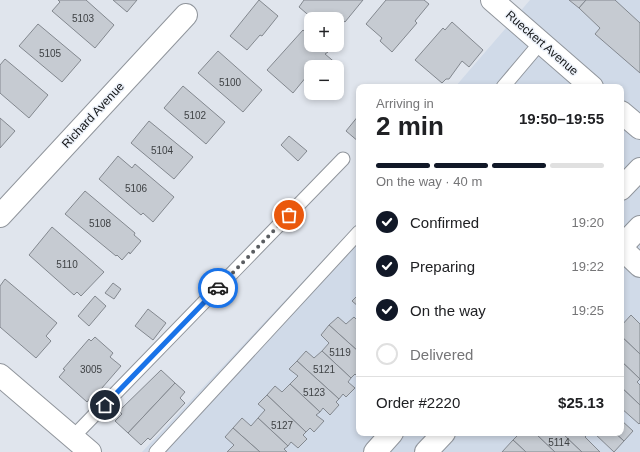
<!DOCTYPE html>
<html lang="en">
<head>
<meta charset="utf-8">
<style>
  body { margin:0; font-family:Arial,sans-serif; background:#f2f2f2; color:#202124; height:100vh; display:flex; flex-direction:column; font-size:15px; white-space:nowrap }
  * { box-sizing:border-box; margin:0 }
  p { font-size:13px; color:#757577 }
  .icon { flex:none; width:22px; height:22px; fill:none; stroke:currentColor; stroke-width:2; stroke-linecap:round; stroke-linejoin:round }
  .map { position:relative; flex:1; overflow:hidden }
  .drawer { position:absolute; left:356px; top:84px; width:268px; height:352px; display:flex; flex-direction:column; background:#fff; border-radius:8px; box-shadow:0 2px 6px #0003 }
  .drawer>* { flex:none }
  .fabs { position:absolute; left:304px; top:12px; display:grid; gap:8px }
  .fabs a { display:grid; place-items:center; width:40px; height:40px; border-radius:8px; background:#fff; box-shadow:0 2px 6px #0003; font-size:20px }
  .pin { position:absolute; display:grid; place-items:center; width:34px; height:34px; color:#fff; margin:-17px; border:2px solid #fff; border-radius:50%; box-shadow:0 1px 4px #0007 }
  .courier { position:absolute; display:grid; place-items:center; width:40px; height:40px; margin:-20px; border:3px solid #1a73e8; border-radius:50%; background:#fff; color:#222; box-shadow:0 1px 5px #0007 }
  .head em { font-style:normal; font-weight:600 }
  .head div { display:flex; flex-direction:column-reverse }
  .head { display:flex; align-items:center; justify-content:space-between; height:68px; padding:0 20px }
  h1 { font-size:26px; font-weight:600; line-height:30px }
  .bar { display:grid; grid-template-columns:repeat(4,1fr); gap:6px 4px; align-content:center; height:48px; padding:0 20px }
  .bar i { height:5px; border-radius:3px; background:#e0e0e0 }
  .bar .active { background:#111827 }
  .bar p { grid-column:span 4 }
  .line { display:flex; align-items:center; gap:10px; padding:0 20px; border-top:1px solid #e0e0e0 }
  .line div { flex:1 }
  ol { padding:0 20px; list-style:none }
  li { display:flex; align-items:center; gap:12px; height:44px }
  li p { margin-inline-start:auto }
  li .icon { padding:4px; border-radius:50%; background:#111827; color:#fff; stroke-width:4 }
  li:last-child { color:#757577 }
  li i { width:22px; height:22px; border:2px solid #e0e0e0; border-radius:50% }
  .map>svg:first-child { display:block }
  .built { fill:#d0dae8 }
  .building { fill:#c6cbd2; stroke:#83888f }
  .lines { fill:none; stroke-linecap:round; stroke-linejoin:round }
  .service-casing { stroke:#90959c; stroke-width:15 }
  .minor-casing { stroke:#90959c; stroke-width:24 }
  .primary-casing { stroke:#90959c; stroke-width:24 }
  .service { stroke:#fff; stroke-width:13 }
  .minor { stroke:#fff; stroke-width:22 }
  .primary { stroke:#fff; stroke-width:22 }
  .done { stroke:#5a5d61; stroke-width:4; stroke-dasharray:0 7.2 }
  .route { stroke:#1a73e8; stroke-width:5 }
  .labels { text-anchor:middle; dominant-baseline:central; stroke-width:3; stroke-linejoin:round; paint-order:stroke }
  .number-label { font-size:10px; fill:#3f4245 }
  .street-label { font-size:12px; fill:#121416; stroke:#edf2fa }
</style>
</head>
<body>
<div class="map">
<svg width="640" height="452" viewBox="0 0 640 452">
  <rect width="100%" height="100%" fill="#e0e5ed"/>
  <path class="built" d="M530 0H640V452H142L359 222V433H621V87H455Z"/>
  <g class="building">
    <path d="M58 0H86L114 25 95 48 52 11 60 2Z"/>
    <path d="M113 0H137L127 12Z"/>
    <path d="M259 0 278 16 262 36 260 35 247 50 230 36Z"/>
    <path d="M304 0H363L345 22 336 15 333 19H313L299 7Z"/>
    <path d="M386 0H424L429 4 415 21 417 23 392 52 380 41 382 38 366 24Z"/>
    <path d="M569 0H586L579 8Z"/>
    <path d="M586 0H615L640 23V73L595 34 600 28 579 8Z"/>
    <path d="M452 22 483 50 469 67 462 61 449 79H446L442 83 415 60 443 28 445 30Z"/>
    <path d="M38 24 81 60 62 82 19 46Z"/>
    <path d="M303 30 311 37V45H320L328 52 325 54 338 65 336 67H311V71L293 93 267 70Z"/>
    <path d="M218 51 262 90 243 112 198 73Z"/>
    <path d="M5 59 48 95 29 118 0 93V65Z"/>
    <path d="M183 86 225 122 206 144 164 108Z"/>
    <path d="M359 115V142L346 131Z"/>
    <path d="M0 118 15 131 0 148Z"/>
    <path d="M149 121 193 157 174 179 131 143Z"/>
    <path d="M289 136 307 151 298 161 281 145Z"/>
    <path d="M118 156 132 168 135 164 174 197 153 222 143 213 141 215 99 179Z"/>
    <path d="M85 191 135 233 134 235 141 241 130 254 129 252 122 260 117 255 116 256 65 214Z"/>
    <path d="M52 227 104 272 81 296 77 292 74 295 29 255Z"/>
    <path d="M5 279 57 323 46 336 51 341 36 358 0 327V286Z"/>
    <path d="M113 283 121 289 114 299 105 293Z"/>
    <path d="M359 294V307L352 301Z"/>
    <path d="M95 296 106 306 89 326 78 316Z"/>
    <path d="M148 309 166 323 153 340 135 326Z"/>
    <path d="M631 315 640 324V354L621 336V326Z"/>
    <path d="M338 317 346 324 354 317 359 322V352L329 325Z"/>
    <path d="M329 325 359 352V378L355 374 351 378 322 351 329 343 321 335Z"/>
    <path d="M621 336 640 354V379L621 361Z"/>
    <path d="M95 337 113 353 110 357 121 366 95 396 93 395 87 402 59 377 65 370 63 369 89 339 91 341Z"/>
    <path d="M306 351 314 358 322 351 351 378 348 382 355 388 346 397 343 394 339 399 297 361Z"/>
    <path d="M297 361 339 399 336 402 339 405 330 415 323 408 320 412 290 384 298 376 289 369Z"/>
    <path d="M621 361 640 379 637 382 640 385V405L621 387Z"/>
    <path d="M161 370 175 383 128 433 115 421 122 414 119 411Z"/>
    <path d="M175 383 185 392 180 398 185 403 150 440 148 438 141 445 128 433Z"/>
    <path d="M290 384 320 412 316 415 324 421 314 432 310 428 306 432 267 395 275 386 282 392Z"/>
    <path d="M621 387 640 405V423L639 424 621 408Z"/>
    <path d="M267 395 306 432 303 435 307 439 298 448 291 442 288 446 258 418 265 410 258 404Z"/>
    <path d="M242 418 251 426 258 418 288 446 284 449 287 452H260L233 428Z"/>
    <path d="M621 420 633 431 624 441 615 433H621Z"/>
    <path d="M233 428 260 452H227L234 445 225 437Z"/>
    <path d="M520 433H535L555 452H526L513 440Z"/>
    <path d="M535 433H562L582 452H555Z"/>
    <path d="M562 433H587L588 434 585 437 600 452H582Z"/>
    <path d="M594 433H615L624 441 614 452Z"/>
    <path d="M513 440 526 452H502Z"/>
  </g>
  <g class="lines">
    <defs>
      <g id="service">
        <path d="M503 87 541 42"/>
        <path d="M72 438 343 159"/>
        <path d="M156 452 359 232"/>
      </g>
      <g id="minor">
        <path d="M492 0 592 87"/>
        <path d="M621 112 640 128"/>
        <path d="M0 216 186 15"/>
        <path d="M621 248 640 266"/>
        <path d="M0 375 90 452"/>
      </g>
      <g id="primary">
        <path d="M621 189 640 169"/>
        <path d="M621 247 640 227"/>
        <path d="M375 452 392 433"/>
        <path d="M426 452 444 433"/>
      </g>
    </defs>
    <use href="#service" class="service-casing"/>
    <use href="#minor" class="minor-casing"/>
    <use href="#primary" class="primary-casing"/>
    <use href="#service" class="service"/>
    <use href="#minor" class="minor"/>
    <use href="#primary" class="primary"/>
  </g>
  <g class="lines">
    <path class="done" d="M218 288 289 215"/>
    <path class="route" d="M105 405 218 288"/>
  </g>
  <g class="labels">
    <g class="number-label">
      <text x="83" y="18">5103</text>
      <text x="50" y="53">5105</text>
      <text x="230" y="82">5100</text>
      <text x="195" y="115">5102</text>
      <text x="162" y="150">5104</text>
      <text x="136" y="188">5106</text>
      <text x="100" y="223">5108</text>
      <text x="67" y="264">5110</text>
      <text x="340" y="352">5119</text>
      <text x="91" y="369">3005</text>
      <text x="324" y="369">5121</text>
      <text x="314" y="392">5123</text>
      <text x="282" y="425">5127</text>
      <text x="559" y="442">5114</text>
    </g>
    <g class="street-label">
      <text transform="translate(542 43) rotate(41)">Rueckert Avenue</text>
      <text transform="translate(93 115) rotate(-47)">Richard Avenue</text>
    </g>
  </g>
</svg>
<div class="fabs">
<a>+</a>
<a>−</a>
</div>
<div class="pin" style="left:289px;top:215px;background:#ea580c"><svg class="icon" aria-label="bag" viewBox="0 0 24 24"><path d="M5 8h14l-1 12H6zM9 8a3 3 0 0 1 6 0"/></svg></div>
<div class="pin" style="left:105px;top:405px;background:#1f2937"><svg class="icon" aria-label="home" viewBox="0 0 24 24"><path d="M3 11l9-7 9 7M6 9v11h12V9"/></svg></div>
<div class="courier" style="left:218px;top:288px"><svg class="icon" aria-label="car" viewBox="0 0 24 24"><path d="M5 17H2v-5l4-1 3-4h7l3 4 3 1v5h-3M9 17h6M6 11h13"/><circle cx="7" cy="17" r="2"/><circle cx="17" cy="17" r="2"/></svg></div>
<section class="drawer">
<div class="head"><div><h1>2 min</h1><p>Arriving in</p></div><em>19:50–19:55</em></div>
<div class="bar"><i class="active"></i><i class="active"></i><i class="active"></i><i></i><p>On the way · 40 m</p></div>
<ol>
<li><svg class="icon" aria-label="check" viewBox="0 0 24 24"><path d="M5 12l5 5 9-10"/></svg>Confirmed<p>19:20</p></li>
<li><svg class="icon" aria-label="check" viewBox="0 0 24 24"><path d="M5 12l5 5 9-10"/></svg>Preparing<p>19:22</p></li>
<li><svg class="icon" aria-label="check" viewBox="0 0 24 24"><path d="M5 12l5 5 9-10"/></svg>On the way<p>19:25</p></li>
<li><i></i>Delivered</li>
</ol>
<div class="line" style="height:52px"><div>Order #2220</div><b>$25.13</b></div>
</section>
</div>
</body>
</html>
